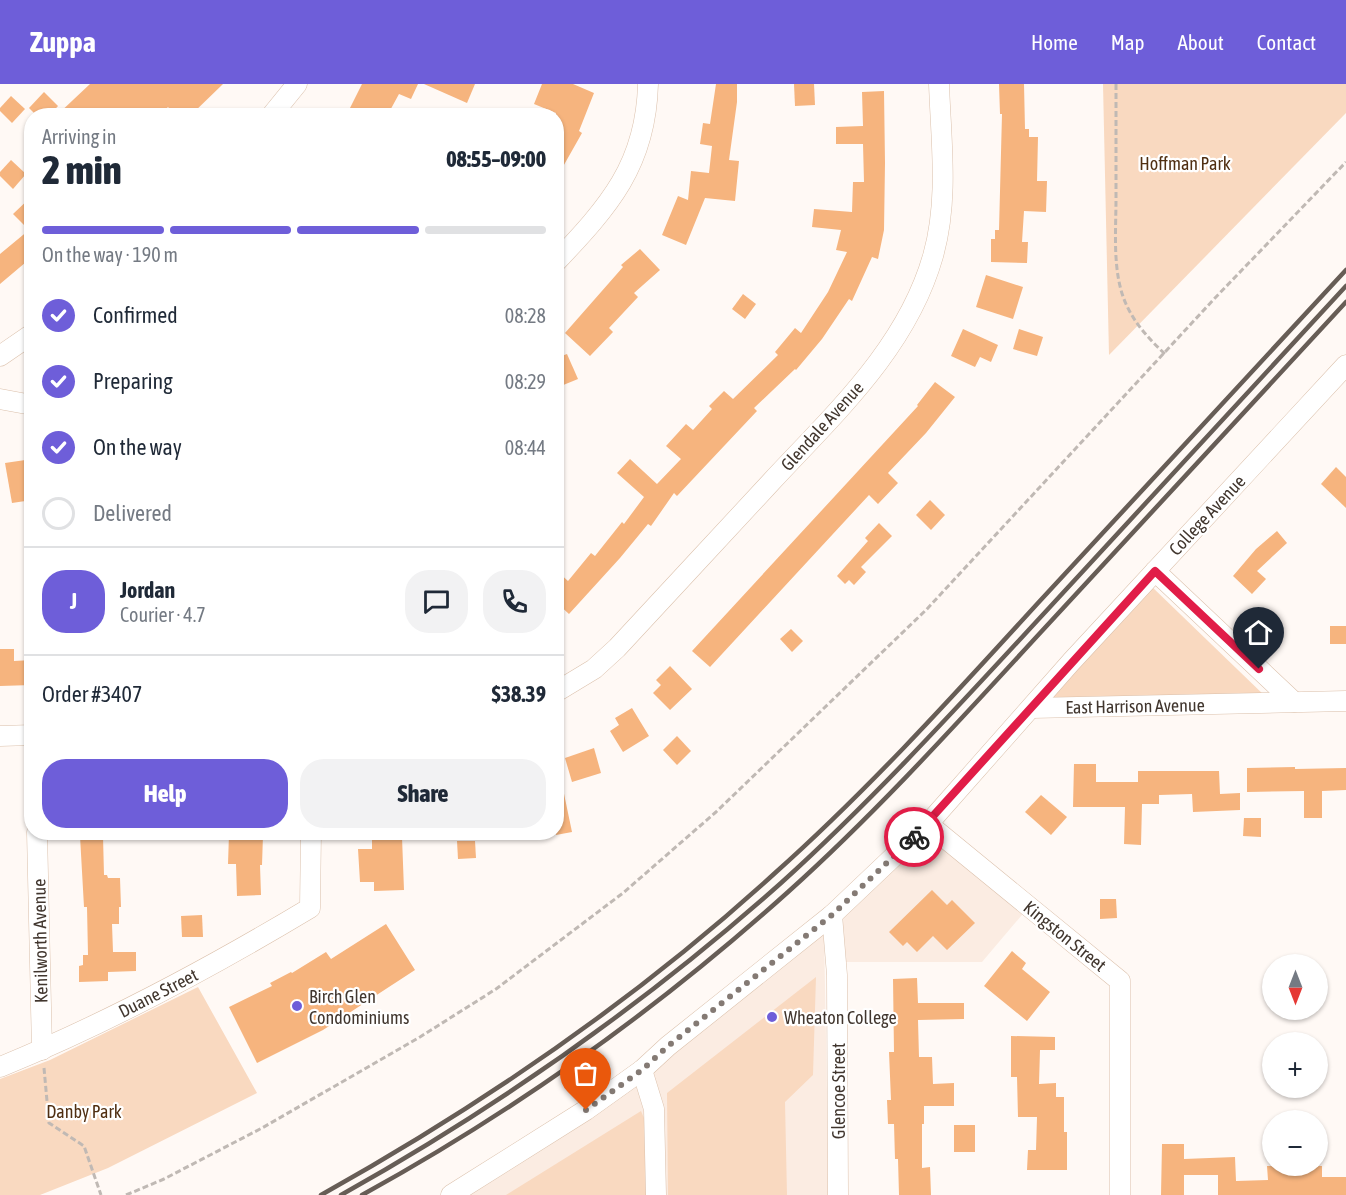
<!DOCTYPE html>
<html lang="en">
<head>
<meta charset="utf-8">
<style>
  body { margin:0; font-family:"Asap Condensed",sans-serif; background:#f2f2f3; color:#1f2937; height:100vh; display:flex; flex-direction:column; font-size:22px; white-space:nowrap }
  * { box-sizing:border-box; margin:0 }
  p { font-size:20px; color:#747a83 }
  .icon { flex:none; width:33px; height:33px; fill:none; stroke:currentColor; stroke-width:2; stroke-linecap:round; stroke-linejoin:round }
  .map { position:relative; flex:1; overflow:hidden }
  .drawer { position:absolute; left:24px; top:24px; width:540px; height:732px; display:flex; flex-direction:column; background:#fff; border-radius:24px; box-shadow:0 2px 4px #0004 }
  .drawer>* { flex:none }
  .needle { width:39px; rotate:180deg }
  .controls { position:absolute; left:1262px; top:870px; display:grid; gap:12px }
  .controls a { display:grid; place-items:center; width:66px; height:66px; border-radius:50%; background:#fff; box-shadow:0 2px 4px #0004; font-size:30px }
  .pin { position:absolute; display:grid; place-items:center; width:51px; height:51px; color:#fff; margin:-62px -26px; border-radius:50% 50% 50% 0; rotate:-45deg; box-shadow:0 0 6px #0007 }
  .pin .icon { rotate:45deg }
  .courier { position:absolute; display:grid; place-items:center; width:60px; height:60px; margin:-30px; border:4px solid #e11d48; border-radius:50%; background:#fff; color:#222; box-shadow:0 2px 8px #0007 }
  .head em { font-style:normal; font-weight:800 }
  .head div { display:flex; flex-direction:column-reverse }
  .head { display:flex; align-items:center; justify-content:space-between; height:102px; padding:0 18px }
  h1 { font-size:39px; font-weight:800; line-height:45px }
  .bar { display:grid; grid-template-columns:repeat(4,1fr); gap:9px 6px; align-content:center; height:72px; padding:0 18px }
  .bar i { height:8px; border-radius:4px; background:#e0e1e3 }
  .bar .current { background:#6e5ed9 }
  .bar p { grid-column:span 4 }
  .line { display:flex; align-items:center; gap:15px; padding:0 18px; border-top:2px solid #e0e1e3 }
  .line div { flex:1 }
  .round { display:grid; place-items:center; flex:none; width:63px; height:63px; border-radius:24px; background:#f2f2f3 }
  ol { padding:0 18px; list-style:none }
  li { display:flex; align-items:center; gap:18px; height:66px }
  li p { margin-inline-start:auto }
  li .icon { padding:6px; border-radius:50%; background:#6e5ed9; color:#fff; stroke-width:4 }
  li:last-child { color:#747a83 }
  li i { width:33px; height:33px; border:3px solid #e0e1e3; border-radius:50% }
  .button { display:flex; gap:12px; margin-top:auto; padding:12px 18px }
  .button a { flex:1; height:69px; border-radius:24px; background:#6e5ed9; color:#fff; font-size:24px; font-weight:800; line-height:69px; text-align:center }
  .button a+a { background:#f2f2f3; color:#1f2937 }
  header { display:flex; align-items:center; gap:36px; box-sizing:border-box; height:84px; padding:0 30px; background:#6e5ed9; color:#fff }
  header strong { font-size:28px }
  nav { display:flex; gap:33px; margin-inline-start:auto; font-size:21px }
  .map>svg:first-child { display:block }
  .built { fill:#fbece2 }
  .green { fill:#f9d9c0 }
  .building { fill:#f6b47e }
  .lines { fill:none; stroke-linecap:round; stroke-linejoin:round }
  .minor-casing { stroke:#dbc0ab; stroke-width:21 }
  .path { stroke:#c0b9b4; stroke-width:3; stroke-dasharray:6 3; stroke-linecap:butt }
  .minor { stroke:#fff; stroke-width:20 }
  .rail { stroke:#675d56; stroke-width:4.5 }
  .done { stroke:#847a74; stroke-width:6; stroke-dasharray:0 10.8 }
  .route { stroke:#e11d48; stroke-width:8 }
  .poi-dot { fill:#6e5ed9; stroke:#fff; stroke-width:2 }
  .labels { text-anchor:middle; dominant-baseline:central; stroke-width:4.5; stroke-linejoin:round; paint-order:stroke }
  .park-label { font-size:18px; fill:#502f12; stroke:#fff }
  .street-label { font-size:18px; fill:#41362e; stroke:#fff }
  .poi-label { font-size:18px; fill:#41362e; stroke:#fff; text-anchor:start }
</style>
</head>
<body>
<header>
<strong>Zuppa</strong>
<nav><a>Home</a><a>Map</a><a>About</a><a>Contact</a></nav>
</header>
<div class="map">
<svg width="1346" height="1111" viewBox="0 0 1346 1111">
  <rect width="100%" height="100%" fill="#fff9f5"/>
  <g class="built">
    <path d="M929 743 1027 825 982 878H840L837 833Z"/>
    <path d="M824 850 829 1111H466L650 989Z"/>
  </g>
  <g class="green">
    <path d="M1103 0H1346V29L1109 271Z"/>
    <path d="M1150 501 1267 614 1042 619Z"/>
    <path d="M816 893 813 991 785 1018 787 1111H668L667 1009Z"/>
    <path d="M198 903 257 1009 108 1084 40 1111H0V995L50 976Z"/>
    <path d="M641 1027 647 1041 646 1111H506Z"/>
  </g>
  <g class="building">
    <path d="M90 0H223L190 32H176L168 23 159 32H56Z"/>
    <path d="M362 0H418L411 15 399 10 387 32H346Z"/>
    <path d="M424 0H475L467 19Z"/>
    <path d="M542 0H573L594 9 579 47 582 49 556 95V29L534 20Z"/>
    <path d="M716 0H737V18L729 76 739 77 735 117 705 114 686 161 662 151 678 112 688 116 691 87 709 89 712 62 700 60 703 39 710 40Z"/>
    <path d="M794 0H814L815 21 795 22Z"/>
    <path d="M999 0H1024L1025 45H1029V53H1038L1037 97H1047L1046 128 1024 127 1022 158H1028L1027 179 991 178V155H995V146H999L1002 30H1000Z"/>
    <path d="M884 7 885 79 884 146 878 175 872 173 852 217 849 215 822 255 796 286 795 285 754 324 757 327 677 412 674 409 651 442 648 440 620 474 569 530 556 518V486L568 497 591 469 595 472 622 438 624 440 644 413 617 389 630 375 657 400 681 375 666 362 686 340 693 346 712 325 709 322 724 307 733 315 778 271 775 268 795 244 801 249 828 208 847 168 836 166 841 146 812 143 814 125 852 128 853 98H864L863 60H836V43L863 42 862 8Z"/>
    <path d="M44 8 58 22 49 32H37L29 24Z"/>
    <path d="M11 12 25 25 12 39 0 27V24Z"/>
    <path d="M11 76 26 90 13 105 0 92V88Z"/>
    <path d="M32 112V173L0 200V170L29 146 13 130Z"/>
    <path d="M640 165 660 186 634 209 638 213 609 244 613 248 590 272 565 249 623 183 621 181Z"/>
    <path d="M986 191 1023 203 1013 235 976 223Z"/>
    <path d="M743 210 756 220 745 235 732 225Z"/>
    <path d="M963 245 998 261 991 278 980 273 975 283 951 272Z"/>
    <path d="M1019 245 1043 253 1037 272 1013 265Z"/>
    <path d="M567 270 578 295 556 304V274Z"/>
    <path d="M935 298 955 313 926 349 888 389 898 399 878 420 869 411 710 583 692 567 918 322 917 321Z"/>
    <path d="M32 375V416L12 419 5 379Z"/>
    <path d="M1336 383 1346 393V424L1321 400Z"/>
    <path d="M930 416 945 431 931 446 916 431Z"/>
    <path d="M879 439 892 452 861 483 866 488 854 501 849 496 845 500 837 492 868 457 865 454Z"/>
    <path d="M1277 447 1287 459 1257 487 1266 495 1252 510 1233 492 1256 465Z"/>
    <rect x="1330" y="542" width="16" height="18"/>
    <path d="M791 545 803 557 792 568 780 555Z"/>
    <path d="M0 565H14V577L32 576V601L0 602Z"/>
    <path d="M670 582 692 605 670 626 653 609 661 601 656 596Z"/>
    <path d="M632 624 649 652 623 668 610 647 619 641 615 634Z"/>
    <path d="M677 652 691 667 677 681 663 666Z"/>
    <path d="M594 664 601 689 572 698 565 674Z"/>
    <path d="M1074 680H1096V698H1138V687H1219L1220 710 1240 709V726L1193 728 1192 710 1159 711V720H1142L1141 761 1124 760 1125 723H1073Z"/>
    <path d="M1295 683V685L1346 684V706L1322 707V734H1304V707L1247 708V684Z"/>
    <path d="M563 705 572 748 556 751V706Z"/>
    <path d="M1041 711 1067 733 1051 751 1025 728Z"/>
    <path d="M1244 734H1261V753L1243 752Z"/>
    <path d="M229 750 263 751 262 781H260L261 811 237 812 236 780H228Z"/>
    <path d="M80 752H103L104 791H107L108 794H120L121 823H119V840H112L113 868H136V887L108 888V897L79 898V882L83 881V871H88L87 823H84Z"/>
    <path d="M402 753 404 806 374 807V798H360L358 765H372V754Z"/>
    <path d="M457 757H475L476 774 458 775Z"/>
    <path d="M932 806 947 821 952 816 975 839 947 866 933 852 917 868 907 858 903 862 889 848Z"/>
    <path d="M1100 815H1116L1117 834 1100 835Z"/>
    <path d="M202 831 203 853H182L181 832Z"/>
    <path d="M386 840 415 886 323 946 257 979 229 923 272 902 270 899 291 888 292 889 326 868 331 875Z"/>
    <path d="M1012 867 1026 879 1022 885 1050 908 1027 937 984 902Z"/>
    <path d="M917 894 918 919H964V935L918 936 919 973H932L933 1000 954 999V1022H924V1040H922V1084L930 1083 931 1111H899L898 1075H895L894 1040H888L887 1016H891L889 968H894L893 895Z"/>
    <path d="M1011 952 1055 953V966H1040L1039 1000 1056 999V1013H1064V1048H1067V1086H1027L1028 1066H1036L1037 1033H1018L1017 993H1011Z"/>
    <rect x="954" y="1041" width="21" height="27"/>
    <path d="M1162 1060H1184V1075L1235 1073 1236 1097 1268 1096 1267 1082H1322V1093H1346V1111H1218V1091H1184V1111H1161Z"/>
  </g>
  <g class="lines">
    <defs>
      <g id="minor">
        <path d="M271 32 297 0"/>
        <path d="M556 178C609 122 646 81 648 0"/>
        <path d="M0 272 32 250"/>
        <path d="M0 315 32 321"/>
        <path d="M1155 487 1294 618"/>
        <path d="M556 608 594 585 617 564C668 509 720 453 771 398 834 330 907 264 933 172 949 116 941 57 939 0"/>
        <path d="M1032 624 1346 617"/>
        <path d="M0 652 32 651"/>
        <path d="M928 740 1120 897V1111"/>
        <path d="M37 748 42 966"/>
        <path d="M832 831 837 891 838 1111"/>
        <path d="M0 983C108 939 210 884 310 824L311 748"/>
        <path d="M642 986 654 1025 656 1111"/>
        <path d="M451 1111 586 1026 642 986 668 962 832 831 928 740 1071 578 1346 281"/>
      </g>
    </defs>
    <use href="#minor" class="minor-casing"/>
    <g class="path">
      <path d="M1116 0C1116 38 1116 77 1116 115 1116 148 1112 189 1126 220 1135 240 1149 255 1165 270"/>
      <path d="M44 984 49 1039 84 1062 101 1111"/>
      <path d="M126 1111 164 1095 262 1044 420 953 496 905 623 809 716 728 926 526 1215 214 1346 78"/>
    </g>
    <use href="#minor" class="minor"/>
    <g class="rail">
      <path d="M321 1111C484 1020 637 915 775 789 869 705 953 612 1038 519 1141 408 1243 297 1346 186"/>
      <path d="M341 1111C498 1023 646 919 781 799 876 713 962 618 1049 524 1148 417 1247 310 1346 202"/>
      <path d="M362 1111C515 1027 659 924 788 808 878 727 959 637 1041 548 1142 438 1244 328 1346 218"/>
    </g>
  </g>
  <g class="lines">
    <path class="done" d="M586 1026 642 986 668 962 832 831 914 753"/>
    <path class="route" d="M914 753 1155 487 1259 585"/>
  </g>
  <g class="poi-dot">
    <circle cx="297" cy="922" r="6"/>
    <circle cx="772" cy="933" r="6"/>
  </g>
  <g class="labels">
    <g class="park-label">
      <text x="1185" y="79">Hoffman Park</text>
      <text x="84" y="1027">Danby Park</text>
    </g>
    <g class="street-label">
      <text transform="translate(822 342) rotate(-48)">Glendale Avenue</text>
      <text transform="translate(1207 431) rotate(-47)">College Avenue</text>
      <text transform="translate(1135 622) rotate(-1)">East Harrison Avenue</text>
      <text transform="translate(1065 852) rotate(39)">Kingston Street</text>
      <text transform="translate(40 857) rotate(-91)">Kenilworth Avenue</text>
      <text transform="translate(158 909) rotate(-27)">Duane Street</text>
      <text transform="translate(838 1007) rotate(-90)">Glencoe Street</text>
    </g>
    <g class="poi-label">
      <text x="309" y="912">Birch Glen<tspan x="309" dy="21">Condominiums</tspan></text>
      <text x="784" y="933">Wheaton College</text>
    </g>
  </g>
</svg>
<div class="controls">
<a><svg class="needle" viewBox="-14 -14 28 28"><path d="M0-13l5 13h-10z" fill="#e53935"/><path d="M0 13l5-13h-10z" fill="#747a83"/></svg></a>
<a>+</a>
<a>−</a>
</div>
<div class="pin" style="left:586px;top:1026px;background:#ea580c"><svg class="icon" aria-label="bag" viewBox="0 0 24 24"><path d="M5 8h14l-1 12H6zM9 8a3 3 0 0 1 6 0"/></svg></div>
<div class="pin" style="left:1259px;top:585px;background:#1f2937"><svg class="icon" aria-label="home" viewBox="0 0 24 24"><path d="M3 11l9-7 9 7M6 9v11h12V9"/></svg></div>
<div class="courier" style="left:914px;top:753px"><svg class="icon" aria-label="bike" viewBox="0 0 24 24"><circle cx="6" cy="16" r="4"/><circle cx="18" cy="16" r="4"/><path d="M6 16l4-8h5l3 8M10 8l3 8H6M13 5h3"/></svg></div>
<section class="drawer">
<div class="head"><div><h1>2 min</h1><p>Arriving in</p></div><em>08:55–09:00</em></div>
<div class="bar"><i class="current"></i><i class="current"></i><i class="current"></i><i></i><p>On the way · 190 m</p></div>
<ol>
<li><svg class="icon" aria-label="check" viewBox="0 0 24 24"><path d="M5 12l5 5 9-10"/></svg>Confirmed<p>08:28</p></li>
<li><svg class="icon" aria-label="check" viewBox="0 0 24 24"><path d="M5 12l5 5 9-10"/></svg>Preparing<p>08:29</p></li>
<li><svg class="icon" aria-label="check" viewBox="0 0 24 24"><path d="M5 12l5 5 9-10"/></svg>On the way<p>08:44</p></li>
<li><i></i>Delivered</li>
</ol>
<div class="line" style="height:108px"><b class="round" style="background:#6e5ed9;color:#fff">J</b><div><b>Jordan</b><p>Courier · 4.7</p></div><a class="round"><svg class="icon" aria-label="chat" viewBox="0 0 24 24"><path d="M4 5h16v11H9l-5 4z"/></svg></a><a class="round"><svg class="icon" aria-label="phone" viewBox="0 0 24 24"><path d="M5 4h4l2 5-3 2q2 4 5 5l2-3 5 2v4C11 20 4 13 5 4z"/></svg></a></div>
<div class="line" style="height:78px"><div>Order #3407</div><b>$38.39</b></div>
<div class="button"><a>Help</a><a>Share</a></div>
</section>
</div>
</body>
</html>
